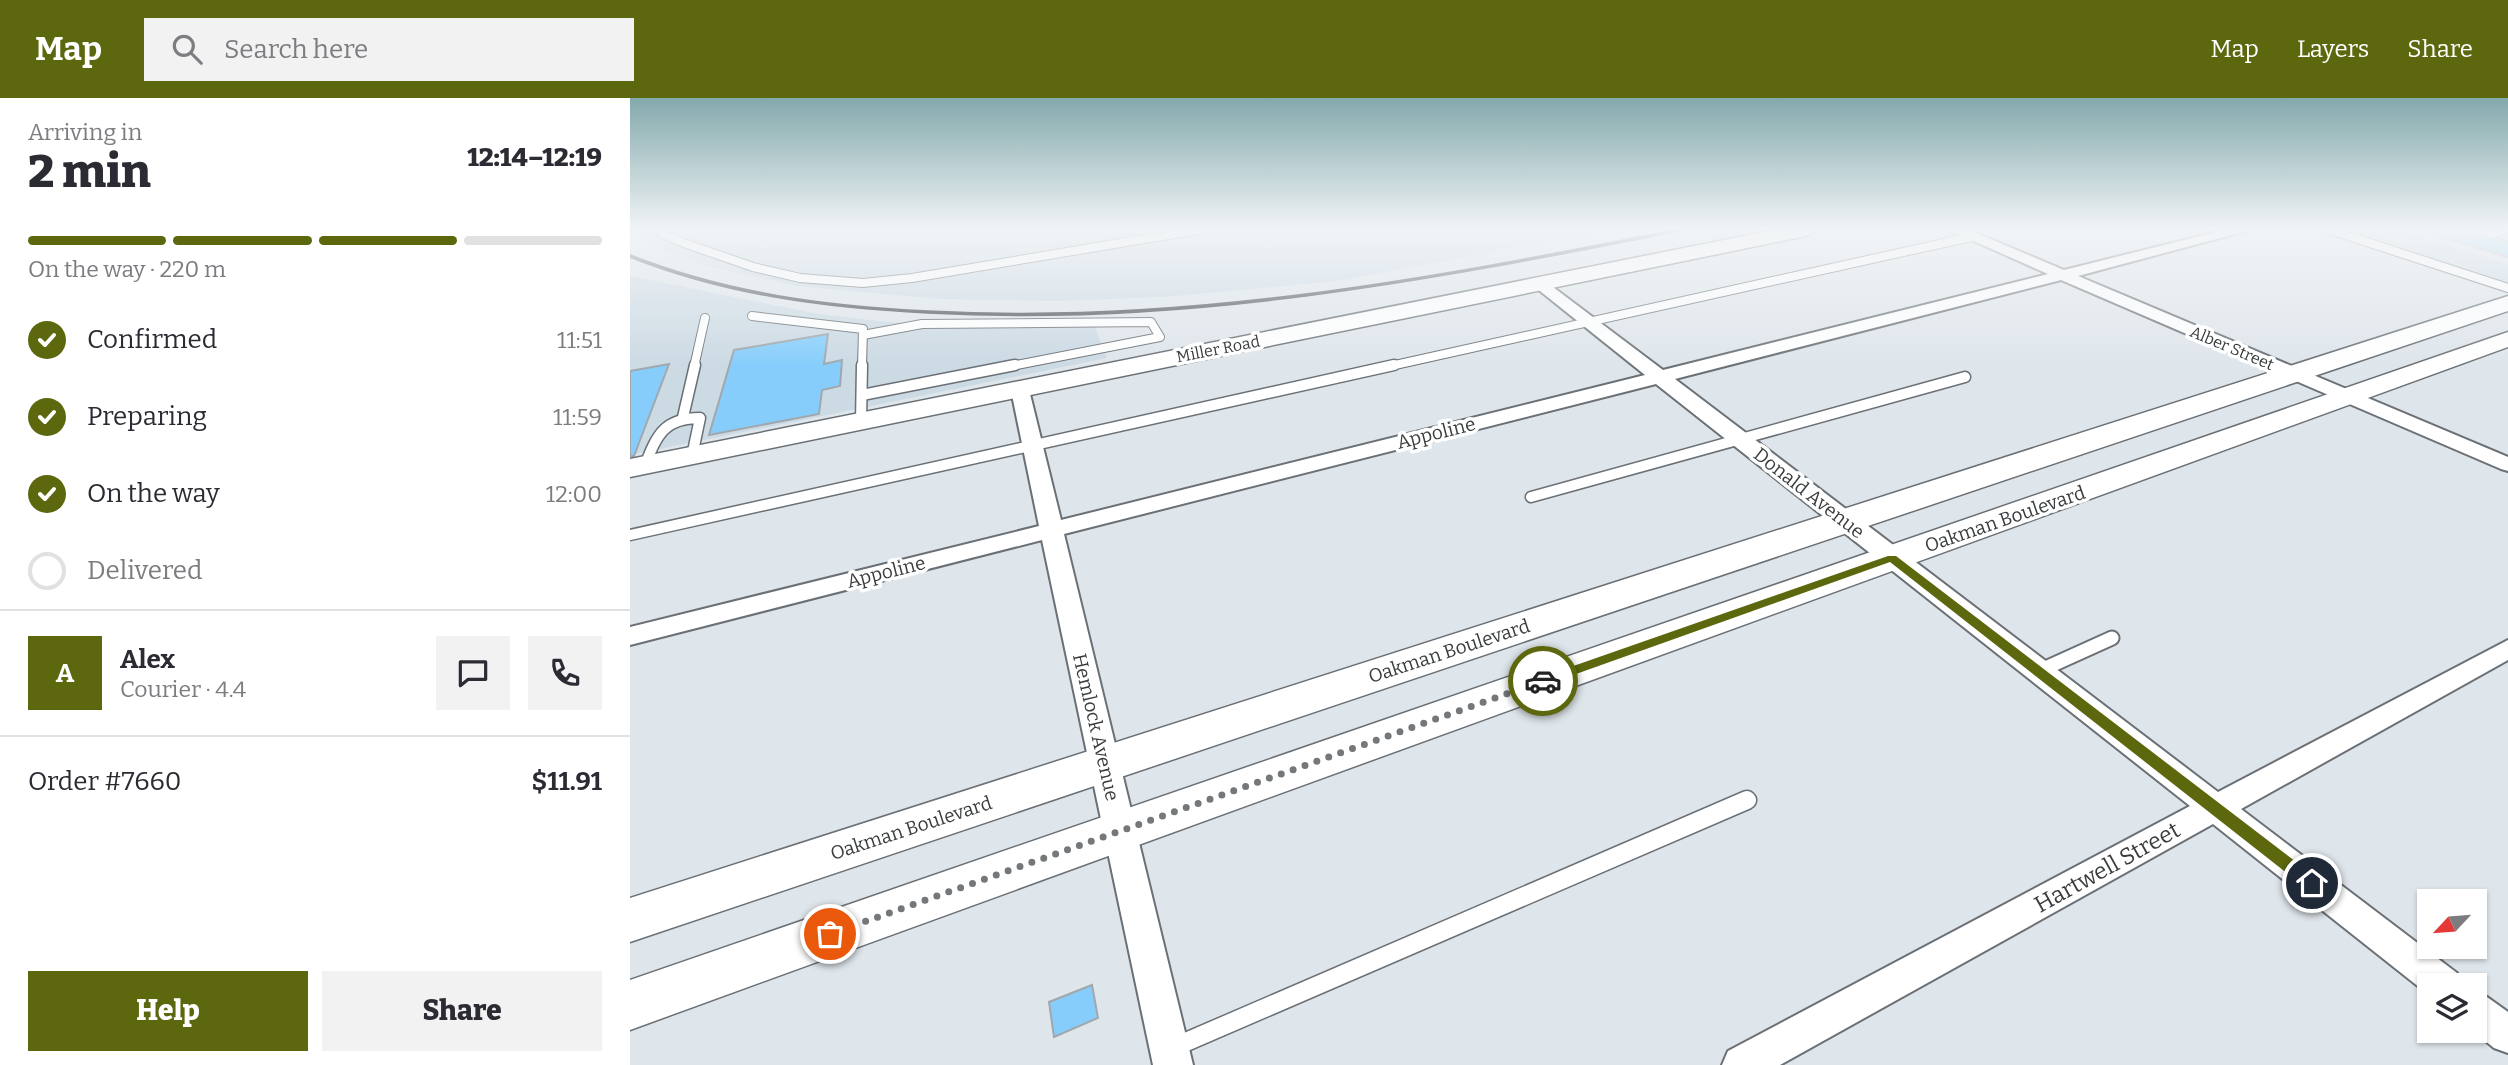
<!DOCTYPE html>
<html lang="en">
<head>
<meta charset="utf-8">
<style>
  body { margin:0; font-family:Bitter,serif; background:#f2f2f3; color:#2b2b33; height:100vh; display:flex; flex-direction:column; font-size:26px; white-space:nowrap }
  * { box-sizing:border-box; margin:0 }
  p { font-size:23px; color:#7c7c81 }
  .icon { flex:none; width:38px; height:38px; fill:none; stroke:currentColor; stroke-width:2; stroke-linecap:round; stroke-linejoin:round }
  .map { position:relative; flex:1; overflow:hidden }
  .drawer { display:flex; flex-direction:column; background:#fff; width:630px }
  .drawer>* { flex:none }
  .needle { width:46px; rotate:244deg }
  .buttons { position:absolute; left:1787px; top:791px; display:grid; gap:14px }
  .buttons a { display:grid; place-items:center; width:70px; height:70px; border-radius:0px; background:#fff; box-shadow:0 2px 5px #0004; font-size:35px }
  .pin { position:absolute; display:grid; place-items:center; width:60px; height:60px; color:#fff; margin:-30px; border:4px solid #fff; border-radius:50%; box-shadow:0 2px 7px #0007 }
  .courier { position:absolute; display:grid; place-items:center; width:70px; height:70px; margin:-35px; border:5px solid #5d680e; border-radius:50%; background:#fff; color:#222; box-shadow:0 2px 9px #0007 }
  .headline em { font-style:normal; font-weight:800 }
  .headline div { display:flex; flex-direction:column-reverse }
  .headline { display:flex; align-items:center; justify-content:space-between; height:119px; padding:0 28px }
  h1 { font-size:46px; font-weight:800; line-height:52px }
  .bar { display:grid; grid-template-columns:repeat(4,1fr); gap:10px 7px; align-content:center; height:84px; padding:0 28px }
  .bar i { height:9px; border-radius:5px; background:#e1e1e2 }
  .bar .active { background:#5d680e }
  .bar p { grid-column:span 4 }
  .line { display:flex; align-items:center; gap:18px; padding:0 28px; border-top:2px solid #e1e1e2 }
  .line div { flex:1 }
  .round { display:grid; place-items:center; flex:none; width:74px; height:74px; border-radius:0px; background:#f2f2f3 }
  ol { padding:0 28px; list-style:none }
  li { display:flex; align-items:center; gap:21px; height:77px }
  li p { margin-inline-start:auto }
  li .icon { padding:7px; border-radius:50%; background:#5d680e; color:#fff; stroke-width:4 }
  li:last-child { color:#7c7c81 }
  li i { width:38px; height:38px; border:4px solid #e1e1e2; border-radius:50% }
  .button { display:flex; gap:14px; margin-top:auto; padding:14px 28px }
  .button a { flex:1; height:80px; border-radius:0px; background:#5d680e; color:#fff; font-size:28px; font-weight:800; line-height:80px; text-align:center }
  .button a+a { background:#f2f2f3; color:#2b2b33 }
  header { display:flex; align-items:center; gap:42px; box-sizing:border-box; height:98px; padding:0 35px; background:#5d680e; color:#fff }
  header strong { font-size:33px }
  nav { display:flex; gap:38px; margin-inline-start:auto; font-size:24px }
  .search { width:490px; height:63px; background:#f2f2f3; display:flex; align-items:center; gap:18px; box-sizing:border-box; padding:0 24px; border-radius:0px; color:#7c7c81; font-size:26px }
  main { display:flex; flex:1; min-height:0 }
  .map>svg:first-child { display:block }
  .built { fill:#ccdae4 }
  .building { fill:#86cdfb; stroke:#a1a8ad; stroke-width:2 }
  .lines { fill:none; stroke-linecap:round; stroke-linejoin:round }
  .lane-far3-casing { stroke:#6a7075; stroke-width:10 }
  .lane-far2-casing { stroke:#6a7075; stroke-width:13 }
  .lane-far1-casing { stroke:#6a7075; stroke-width:17 }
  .lane-casing { stroke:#6a7075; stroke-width:21 }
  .street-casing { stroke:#6a7075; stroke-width:4 }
  .secondary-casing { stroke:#6a7075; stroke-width:3 }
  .primary-casing { stroke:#c0c1c2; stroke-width:4 }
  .lane-far3 { stroke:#fff; stroke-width:8 }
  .lane-far2 { stroke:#fff; stroke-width:10 }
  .lane-far1 { stroke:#fff; stroke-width:13 }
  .lane { stroke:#fff; stroke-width:18 }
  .street { fill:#fff; fill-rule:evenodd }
  .secondary { fill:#fff; fill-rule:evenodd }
  .primary { fill:#9dd5f7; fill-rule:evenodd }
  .rail { stroke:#4d5052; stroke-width:3.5 }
  .route { fill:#5d680e }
  .done { stroke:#74787b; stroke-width:7; stroke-dasharray:0 12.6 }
  .labels { text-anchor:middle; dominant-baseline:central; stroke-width:7; stroke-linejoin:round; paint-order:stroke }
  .far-street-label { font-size:16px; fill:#3a3d3f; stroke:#fff }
  .street-label { font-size:19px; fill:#3a3d3f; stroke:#fff }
  .near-street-label { font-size:23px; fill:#3a3d3f; stroke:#fff }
</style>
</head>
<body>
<header>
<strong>Map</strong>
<div class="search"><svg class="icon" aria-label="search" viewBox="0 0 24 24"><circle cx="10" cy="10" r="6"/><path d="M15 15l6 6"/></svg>Search here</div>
<nav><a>Map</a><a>Layers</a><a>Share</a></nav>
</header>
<main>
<section class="drawer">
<div class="headline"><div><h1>2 min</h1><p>Arriving in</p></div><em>12:14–12:19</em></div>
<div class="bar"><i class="active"></i><i class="active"></i><i class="active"></i><i></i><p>On the way · 220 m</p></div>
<ol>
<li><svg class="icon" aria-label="check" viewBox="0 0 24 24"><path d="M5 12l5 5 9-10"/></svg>Confirmed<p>11:51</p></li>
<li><svg class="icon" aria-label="check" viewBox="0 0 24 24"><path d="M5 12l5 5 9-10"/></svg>Preparing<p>11:59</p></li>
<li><svg class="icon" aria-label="check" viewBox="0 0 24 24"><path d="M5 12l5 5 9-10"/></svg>On the way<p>12:00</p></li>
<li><i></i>Delivered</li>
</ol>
<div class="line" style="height:126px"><b class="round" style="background:#5d680e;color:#fff">A</b><div><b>Alex</b><p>Courier · 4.4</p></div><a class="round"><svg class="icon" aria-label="chat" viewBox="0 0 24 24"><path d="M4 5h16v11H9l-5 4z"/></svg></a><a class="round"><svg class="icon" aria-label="phone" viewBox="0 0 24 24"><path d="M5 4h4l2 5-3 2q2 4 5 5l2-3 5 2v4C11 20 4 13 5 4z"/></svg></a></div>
<div class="line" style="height:91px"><div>Order #7660</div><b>$11.91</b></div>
<div class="button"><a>Help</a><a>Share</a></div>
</section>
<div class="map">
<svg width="1878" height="967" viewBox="0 0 1878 967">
  <rect width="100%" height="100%" fill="#dfe6eb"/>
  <g class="built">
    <path d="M0 132H983L707 183 533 199 428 203 310 201 166 188 77 168 30 151Z"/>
    <path d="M1683 132H1767L1878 166V196Z"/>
    <path d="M0 178 188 216 249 223 306 228 465 229 477 260 0 357Z"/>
  </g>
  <g class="building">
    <path d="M198 236 194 266 212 262 210 288 192 292 189 316 79 337 104 252Z"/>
    <path d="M39 266 4 358H0V273Z"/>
    <path d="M462 887 468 920 424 939 419 904Z"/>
  </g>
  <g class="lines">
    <defs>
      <g id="lane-far3">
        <path d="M31 132 33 136 54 145 123 169 170 180 233 185 282 180 568 132"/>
        <path d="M1700 132 1878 190"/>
        <path d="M1845 141 1874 132"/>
        <path d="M122 218 233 231 232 269"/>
        <path d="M233 237 292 226 521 224 530 239 376 269"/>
        <path d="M64 269 75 220"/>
        <path d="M756 269 1341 139"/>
      </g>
      <g id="lane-far2">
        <path d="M232 297 385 267"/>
        <path d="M53 319 65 267"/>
        <path d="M231 324 232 267"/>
        <path d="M15 367C27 337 34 320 70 320L62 358"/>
        <path d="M901 399 1335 279"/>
        <path d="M0 437 764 267"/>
      </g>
      <path id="lane-far1" d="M1409 573 1482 540"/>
      <path id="lane" d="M542 950 1117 702"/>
      <g id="street">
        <path d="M1319 132H1339L1434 172 1594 132H1620L1448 178 1878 359V373L1871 371 1431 182 1045 281 1588 694 1878 542V562L1611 711 1827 875 1832 887H1799V897L1583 726 1150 967H1092L1098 953 1560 708 1026 286 434 436 563 967H523L412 442 0 547V529L409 428 381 292 383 288H397L399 292 431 422 1015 277 905 189 902 186 905 183H915L1033 272 1418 176Z"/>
        <path d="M1844 894 1857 899 1878 914V955L1864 950 1843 933Z"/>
      </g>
      <g id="secondary">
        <path d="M1144 132H1186L1176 138 0 379V361Z"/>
        <path d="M1878 198V213L0 844V800Z"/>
        <path d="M1878 234V249L0 932V882Z"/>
      </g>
      <path id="primary" d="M1804 132H1840L1878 144V158L1807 137Z"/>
    </defs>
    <use href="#lane-far3" class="lane-far3-casing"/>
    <use href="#lane-far2" class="lane-far2-casing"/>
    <use href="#lane-far1" class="lane-far1-casing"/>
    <use href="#lane" class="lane-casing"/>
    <use href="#street" class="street-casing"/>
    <use href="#secondary" class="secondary-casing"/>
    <use href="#primary" class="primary-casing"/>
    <use href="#lane-far3" class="lane-far3"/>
    <use href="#lane-far2" class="lane-far2"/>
    <use href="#lane-far1" class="lane-far1"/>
    <use href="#lane" class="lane"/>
    <use href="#street" class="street"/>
    <use href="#secondary" class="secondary"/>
    <use href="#primary" class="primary"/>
    <path class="rail" d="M0 158C96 196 195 209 298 214 554 228 799 182 1049 132"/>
  </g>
  <linearGradient id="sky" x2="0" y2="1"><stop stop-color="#83a9ac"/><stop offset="0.49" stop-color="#f1f4f6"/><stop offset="1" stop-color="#f1f4f6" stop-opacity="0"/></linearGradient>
  <rect width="1878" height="268" fill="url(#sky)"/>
  <path class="route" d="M1258 458H1266L1687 780 1690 785 1687 790H1676L1260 464 918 586 913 588 907 583 909 580Z"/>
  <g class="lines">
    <path class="done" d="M200 836 913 583"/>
  </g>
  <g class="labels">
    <g class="far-street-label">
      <text transform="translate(1602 250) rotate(23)">Alber Street</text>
      <text transform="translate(588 251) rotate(-11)">Miller Road</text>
    </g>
    <g class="street-label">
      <text transform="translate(806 335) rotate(-14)">Appoline</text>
      <text transform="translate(1179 395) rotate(38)">Donald Avenue</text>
      <text transform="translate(1375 421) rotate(-19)">Oakman Boulevard</text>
      <text transform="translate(256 474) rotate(-14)">Appoline</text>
      <text transform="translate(819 553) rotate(-18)">Oakman Boulevard</text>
      <text transform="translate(466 629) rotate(77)">Hemlock Avenue</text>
      <text transform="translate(281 730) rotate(-18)">Oakman Boulevard</text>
    </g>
    <g class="near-street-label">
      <text transform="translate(1477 769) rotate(-29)">Hartwell Street</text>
    </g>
  </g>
</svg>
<div class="buttons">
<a><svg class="needle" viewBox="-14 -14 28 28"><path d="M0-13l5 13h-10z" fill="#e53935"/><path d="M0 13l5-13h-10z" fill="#7c7c81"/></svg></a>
<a><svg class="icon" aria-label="layers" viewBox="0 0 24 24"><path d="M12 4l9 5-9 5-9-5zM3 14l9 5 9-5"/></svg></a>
</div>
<div class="pin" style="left:200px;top:836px;background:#ea580c"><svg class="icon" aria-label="bag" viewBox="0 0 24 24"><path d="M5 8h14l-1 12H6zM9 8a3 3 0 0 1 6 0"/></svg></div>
<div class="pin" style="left:1682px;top:785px;background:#1f2937"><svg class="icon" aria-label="home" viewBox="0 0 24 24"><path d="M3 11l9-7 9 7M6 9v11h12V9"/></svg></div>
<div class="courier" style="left:913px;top:583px"><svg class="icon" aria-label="car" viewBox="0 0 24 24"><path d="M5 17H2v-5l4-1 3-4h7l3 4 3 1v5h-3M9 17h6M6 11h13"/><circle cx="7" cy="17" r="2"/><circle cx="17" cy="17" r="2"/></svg></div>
</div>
</main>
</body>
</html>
